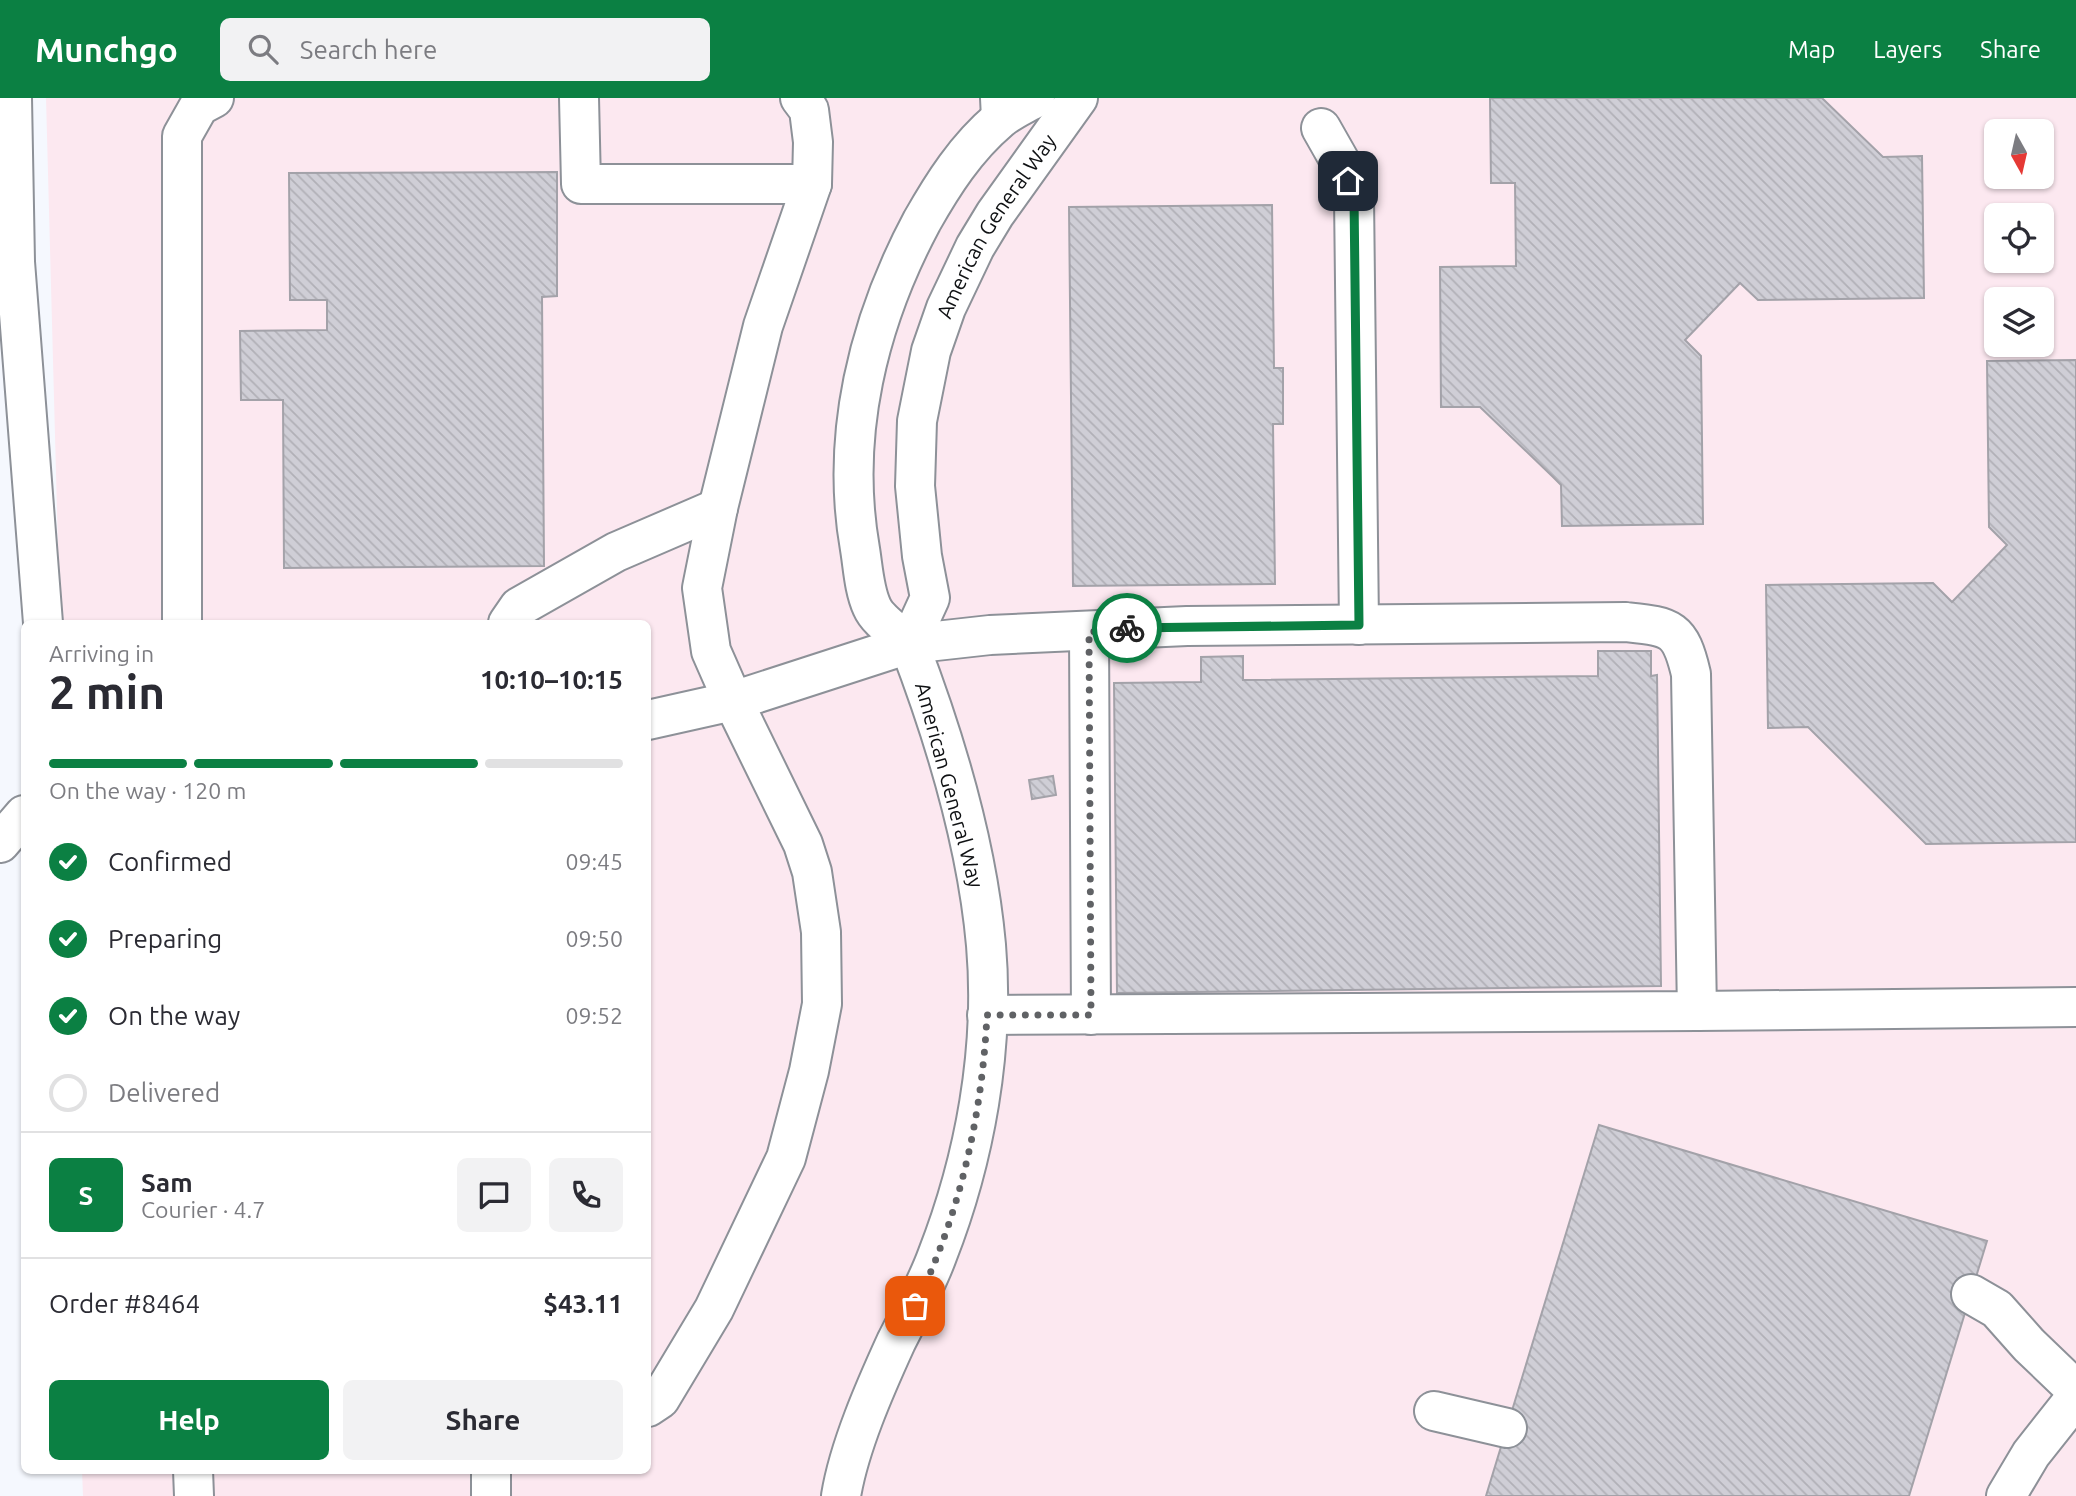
<!DOCTYPE html>
<html lang="en">
<head>
<meta charset="utf-8">
<style>
  body { margin:0; font-family:Ubuntu,sans-serif; background:#f2f2f3; color:#2b2b33; height:100vh; display:flex; flex-direction:column; font-size:26px; white-space:nowrap }
  * { box-sizing:border-box; margin:0 }
  p { font-size:23px; color:#7c7c81 }
  .icon { flex:none; width:38px; height:38px; fill:none; stroke:currentColor; stroke-width:2; stroke-linecap:round; stroke-linejoin:round }
  .map { position:relative; flex:1; overflow:hidden }
  .side { position:absolute; left:21px; top:522px; width:630px; height:854px; display:flex; flex-direction:column; background:#fff; border-radius:10px; box-shadow:0 2px 5px #0004 }
  .side>* { flex:none }
  .needle { width:46px; rotate:172deg }
  .tools { position:absolute; left:1984px; top:21px; display:grid; gap:14px }
  .tools a { display:grid; place-items:center; width:70px; height:70px; border-radius:10px; background:#fff; box-shadow:0 2px 5px #0004; font-size:35px }
  .pin { position:absolute; display:grid; place-items:center; width:60px; height:60px; color:#fff; margin:-30px; border-radius:14px; box-shadow:0 4px 10px #0006 }
  .courier { position:absolute; display:grid; place-items:center; width:70px; height:70px; margin:-35px; border:5px solid #0b8043; border-radius:50%; background:#fff; color:#222; box-shadow:0 2px 9px #0007 }
  .head em { font-style:normal; font-weight:700 }
  .head div { display:flex; flex-direction:column-reverse }
  .head { display:flex; align-items:center; justify-content:space-between; height:119px; padding:0 28px }
  h1 { font-size:46px; font-weight:700; line-height:52px }
  .bar { display:grid; grid-template-columns:repeat(4,1fr); gap:10px 7px; align-content:center; height:84px; padding:0 28px }
  .bar i { height:9px; border-radius:5px; background:#e1e1e2 }
  .bar .current { background:#0b8043 }
  .bar p { grid-column:span 4 }
  .line { display:flex; align-items:center; gap:18px; padding:0 28px; border-top:2px solid #e1e1e2 }
  .line div { flex:1 }
  .round { display:grid; place-items:center; flex:none; width:74px; height:74px; border-radius:10px; background:#f2f2f3 }
  ol { padding:0 28px; list-style:none }
  li { display:flex; align-items:center; gap:21px; height:77px }
  li p { margin-inline-start:auto }
  li .icon { padding:7px; border-radius:50%; background:#0b8043; color:#fff; stroke-width:4 }
  li:last-child { color:#7c7c81 }
  li i { width:38px; height:38px; border:4px solid #e1e1e2; border-radius:50% }
  .cta { display:flex; gap:14px; margin-top:auto; padding:14px 28px }
  .cta a { flex:1; height:80px; border-radius:10px; background:#0b8043; color:#fff; font-size:28px; font-weight:700; line-height:80px; text-align:center }
  .cta a+a { background:#f2f2f3; color:#2b2b33 }
  header { display:flex; align-items:center; gap:42px; box-sizing:border-box; height:98px; padding:0 35px; background:#0b8043; color:#fff }
  header strong { font-size:33px }
  nav { display:flex; gap:38px; margin-inline-start:auto; font-size:24px }
  .search { width:490px; height:63px; background:#f2f2f3; display:flex; align-items:center; gap:18px; box-sizing:border-box; padding:0 24px; border-radius:10px; color:#7c7c81; font-size:26px }
  .map>svg:first-child { display:block }
  .commercial { fill:#fce8f0; fill-rule:evenodd }
  .building { fill:url(#building-back-hatch); stroke:#a3a2a9; stroke-width:2 }
  .lines { fill:none; stroke-linecap:round; stroke-linejoin:round }
  .minor-casing { stroke:#8d9198; stroke-width:42 }
  .major-casing { stroke:#8d9198; stroke-width:42 }
  .minor { stroke:#fff; stroke-width:38 }
  .major { stroke:#fff; stroke-width:38 }
  .done { stroke:#606265; stroke-width:7; stroke-dasharray:0 12.6 }
  .route { stroke:#0b8043; stroke-width:9 }
  .labels { text-anchor:middle; dominant-baseline:central; stroke-width:5; stroke-linejoin:round; paint-order:stroke }
  .street-label { font-size:21px; fill:#0f1113; stroke:#fff }
</style>
</head>
<body>
<header>
<strong>Munchgo</strong>
<div class="search"><svg class="icon" aria-label="search" viewBox="0 0 24 24"><circle cx="10" cy="10" r="6"/><path d="M15 15l6 6"/></svg>Search here</div>
<nav><a>Map</a><a>Layers</a><a>Share</a></nav>
</header>
<div class="map">
<svg width="2076" height="1398" viewBox="0 0 2076 1398">
  <defs>
    <pattern id="building-back-hatch" width="6" height="6" patternUnits="userSpaceOnUse" patternTransform="scale(1.75)"><rect width="6" height="6" fill="#cfced6"/><path d="M-1 5l2 2M0 0l6 6M5-1l2 2" fill="none" stroke="#b1b0b7"/></pattern>
  </defs>
  <rect width="100%" height="100%" fill="#f5f8fe"/>
  <path class="commercial" d="M46 0H2076V1398H83L82 1372H648V525H60ZM1997 33H2042V79H1997ZM1997 117H2042V163H1997ZM1997 201H2042V247H1997Z"/>
  <g class="building">
    <path d="M1490 0H1822L1883 59 1922 58 1924 200 1758 202 1740 185 1685 242 1701 258 1703 426 1562 428 1561 387 1552 378 1480 309H1441L1440 169 1516 168 1515 85H1491Z"/>
    <path d="M557 74V198L542 199 544 468 284 470 283 302H241L240 233 327 232V202H290L289 75Z"/>
    <path d="M1272 107 1274 270H1283V326H1273L1275 486 1073 488 1069 109Z"/>
    <path d="M2076 262V744L1926 746 1808 629 1768 630 1766 487 1933 485 1952 504 2007 447 1989 429 1987 263Z"/>
    <path d="M1598 553H1651V578L1657 577 1661 888 1117 895 1114 585 1201 584V559L1243 558V582L1598 578Z"/>
    <path d="M1053 678 1056 697 1032 701 1029 682Z"/>
    <path d="M1599 1027 1987 1143 1909 1398H1486Z"/>
  </g>
  <g class="lines">
    <defs>
      <g id="minor">
        <path d="M12 0 15 164 43 525"/>
        <path d="M579 0 581 86H812"/>
        <path d="M1321 30 1342 67 1354 99 1359 527"/>
        <path d="M182 525V38L199 8 214 0"/>
        <path d="M508 525 519 509 616 454 718 410"/>
        <path d="M1089 534 1091 917"/>
        <path d="M909 546C898 535 878 523 872 509 864 492 863 469 860 451 840 338 868 224 922 123 943 86 966 50 999 22 1009 13 1023 7 1035 0"/>
        <path d="M648 622 733 603 711 553 702 490 718 410 763 228 812 86 813 44 809 12 800 0"/>
        <path d="M0 745 24 717"/>
        <path d="M1697 913 2076 909"/>
        <path d="M1971 1196 1997 1211 2029 1247 2076 1292"/>
        <path d="M648 1309 660 1301 714 1211 786 1060 809 973 822 906 821 834 812 774 803 746 733 603 909 546 990 537 1187 528 1626 524C1671 529 1680 529 1691 576L1697 913 987 917"/>
        <path d="M1434 1313 1507 1330"/>
        <path d="M193 1372 194 1398"/>
        <path d="M491 1372V1398"/>
        <path id="s1" d="M841 1398C849 1349 875 1290 896 1244 910 1216 926 1188 937 1158 975 1061 995 951 986 847 977 746 945 640 909 546L930 500 922 458 915 388 917 323 931 253 946 210 975 149 995 116 1078 0"/>
        <path d="M2006 1398 2031 1356 2076 1299"/>
      </g>
      <path id="major" d="M1000 0 1001 20"/>
    </defs>
    <use href="#minor" class="minor-casing"/>
    <use href="#major" class="major-casing"/>
    <use href="#minor" class="minor"/>
    <use href="#major" class="major"/>
  </g>
  <g class="lines">
    <path class="done" d="M915 1208C960 1117 982 1018 987 917H1091L1089 534 1127 530"/>
    <path class="route" d="M1127 530 1359 527 1354 99 1348 83"/>
  </g>
  <g class="labels">
    <g class="street-label">
      <text stroke="none"><textPath href="#s1" startOffset="1330">American General Way</textPath></text>
      <text transform="translate(950 687) rotate(75)">American General Way</text>
    </g>
  </g>
</svg>
<div class="tools">
<a><svg class="needle" viewBox="-14 -14 28 28"><path d="M0-13l5 13h-10z" fill="#e53935"/><path d="M0 13l5-13h-10z" fill="#7c7c81"/></svg></a>
<a><svg class="icon" aria-label="locate" viewBox="0 0 24 24"><circle cx="12" cy="12" r="6"/><path d="M12 2v4M12 18v4M2 12h4M18 12h4"/></svg></a>
<a><svg class="icon" aria-label="layers" viewBox="0 0 24 24"><path d="M12 4l9 5-9 5-9-5zM3 14l9 5 9-5"/></svg></a>
</div>
<div class="pin" style="left:915px;top:1208px;background:#ea580c"><svg class="icon" aria-label="bag" viewBox="0 0 24 24"><path d="M5 8h14l-1 12H6zM9 8a3 3 0 0 1 6 0"/></svg></div>
<div class="pin" style="left:1348px;top:83px;background:#1f2937"><svg class="icon" aria-label="home" viewBox="0 0 24 24"><path d="M3 11l9-7 9 7M6 9v11h12V9"/></svg></div>
<div class="courier" style="left:1127px;top:530px"><svg class="icon" aria-label="bike" viewBox="0 0 24 24"><circle cx="6" cy="16" r="4"/><circle cx="18" cy="16" r="4"/><path d="M6 16l4-8h5l3 8M10 8l3 8H6M13 5h3"/></svg></div>
<section class="side">
<div class="head"><div><h1>2 min</h1><p>Arriving in</p></div><em>10:10–10:15</em></div>
<div class="bar"><i class="current"></i><i class="current"></i><i class="current"></i><i></i><p>On the way · 120 m</p></div>
<ol>
<li><svg class="icon" aria-label="check" viewBox="0 0 24 24"><path d="M5 12l5 5 9-10"/></svg>Confirmed<p>09:45</p></li>
<li><svg class="icon" aria-label="check" viewBox="0 0 24 24"><path d="M5 12l5 5 9-10"/></svg>Preparing<p>09:50</p></li>
<li><svg class="icon" aria-label="check" viewBox="0 0 24 24"><path d="M5 12l5 5 9-10"/></svg>On the way<p>09:52</p></li>
<li><i></i>Delivered</li>
</ol>
<div class="line" style="height:126px"><b class="round" style="background:#0b8043;color:#fff">S</b><div><b>Sam</b><p>Courier · 4.7</p></div><a class="round"><svg class="icon" aria-label="chat" viewBox="0 0 24 24"><path d="M4 5h16v11H9l-5 4z"/></svg></a><a class="round"><svg class="icon" aria-label="phone" viewBox="0 0 24 24"><path d="M5 4h4l2 5-3 2q2 4 5 5l2-3 5 2v4C11 20 4 13 5 4z"/></svg></a></div>
<div class="line" style="height:91px"><div>Order #8464</div><b>$43.11</b></div>
<div class="cta"><a>Help</a><a>Share</a></div>
</section>
</div>
</body>
</html>
